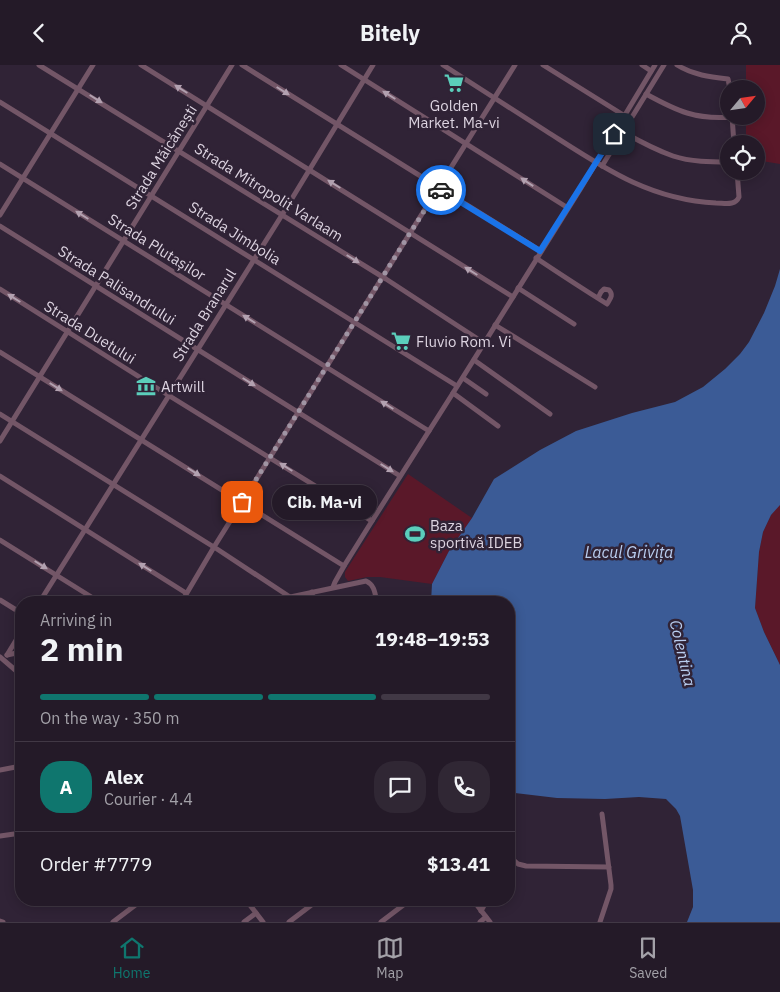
<!DOCTYPE html>
<html lang="en">
<head>
<meta charset="utf-8">
<style>
  body { margin:0; font-family:"IBM Plex Sans",sans-serif; background:#302734; color:#f1f3f6; height:100vh; display:flex; flex-direction:column; font-size:19px; white-space:nowrap }
  * { box-sizing:border-box; margin:0 }
  p { font-size:16px; color:#a3a1a8 }
  .icon { flex:none; width:28px; height:28px; fill:none; stroke:currentColor; stroke-width:2; stroke-linecap:round; stroke-linejoin:round }
  .map { position:relative; flex:1; overflow:hidden }
  .side { position:absolute; left:15px; top:531px; width:500px; height:310px; display:flex; flex-direction:column; background:#241a28; border-radius:20px; box-shadow:0 2px 12px #0003,0 0 0 1px #413845 }
  .side>* { flex:none }
  .needle { width:32px; rotate:61deg }
  .buttons { position:absolute; left:720px; top:15px; display:grid; gap:10px }
  .buttons a { display:grid; place-items:center; width:45px; height:45px; border-radius:50%; background:#241a28; box-shadow:0 2px 12px #0003,0 0 0 1px #413845; font-size:25px }
  .pin { position:absolute; display:grid; place-items:center; width:42px; height:42px; color:#fff; margin:-21px; border-radius:10px; box-shadow:0 2px 8px #0006 }
  .courier { position:absolute; display:grid; place-items:center; width:50px; height:50px; margin:-25px; border:4px solid #1a73e8; border-radius:50%; background:#fff; color:#222; box-shadow:0 1px 6px #0007 }
  .bubble { position:absolute; height:35px; border-radius:18px; background:#241a28; box-shadow:0 2px 12px #0003,0 0 0 1px #413845; font-size:16px; font-weight:800; line-height:35px; text-align:center }
  .overview em { font-style:normal; font-weight:800 }
  .overview div { display:flex; flex-direction:column-reverse }
  .overview { display:flex; align-items:center; justify-content:space-between; height:85px; padding:0 25px }
  h1 { font-size:32px; font-weight:800; line-height:38px }
  .bar { display:grid; grid-template-columns:repeat(4,1fr); gap:8px 5px; align-content:center; height:60px; padding:0 25px }
  .bar i { height:6px; border-radius:4px; background:#413845 }
  .bar .current { background:#0f766e }
  .bar p { grid-column:span 4 }
  .line { display:flex; align-items:center; gap:12px; padding:0 25px; border-top:1px solid #413845 }
  .line div { flex:1 }
  .round { display:grid; place-items:center; flex:none; width:52px; height:52px; border-radius:20px; background:#302734 }
  header { display:flex; justify-content:space-between; align-items:center; height:65px; padding:0 25px; background:#241a28; font-size:22px; font-weight:800 }
  .tabs { display:flex; justify-content:space-around; align-items:center; height:70px; border-top:1px solid #413845; background:#241a28; font-size:14px; color:#a3a1a8 }
  .tabs a { display:grid; justify-items:center; gap:2px }
  .tabs .current { color:#0f766e }
  .map>svg:first-child { display:block }
  .green { fill:#5a1829 }
  .water { fill:#3b5b96 }
  .lines { fill:none; stroke-linecap:round; stroke-linejoin:round }
  .minor { stroke:#735667; stroke-width:5 }
  .oneway { fill:#b2a1b0 }
  .done { stroke:#a095a4; stroke-width:5; stroke-dasharray:0 9 }
  .route { stroke:#1a73e8; stroke-width:6 }
  .labels { text-anchor:middle; dominant-baseline:central; stroke-width:5; stroke-linejoin:round; paint-order:stroke }
  .poi-label { font-size:15px; fill:#dcd3e0; stroke:#302336; text-anchor:start }
  .street-label { font-size:15px; fill:#dcd3e0; stroke:#302336 }
  .water-label { font-size:16px; font-style:italic; fill:#b9cdef; stroke:#302336 }
</style>
</head>
<body>
<header><svg class="icon" aria-label="back" viewBox="0 0 24 24"><path d="M15 5l-7 7 7 7"/></svg>Bitely<svg class="icon" aria-label="person" viewBox="0 0 24 24"><circle cx="12" cy="8" r="4"/><path d="M4 21q1-7 8-7t8 7"/></svg></header>
<div class="map">
<svg width="780" height="857" viewBox="0 0 780 857">
  <rect width="100%" height="100%" fill="#302336"/>
  <g class="green">
    <path d="M746 0H780V99L756 95V79H746V51H756V24H746Z"/>
    <path d="M408 409 472 453 449 486 432 519 380 512H367L348 516 345 512V507Z"/>
    <path d="M778 440H780V600L764 567 755 543 759 487 763 467 771 450Z"/>
  </g>
  <path class="water" d="M780 204V440L771 450 763 467 759 487 755 543 764 567 780 600V857H687L693 842V825L680 751 676 744 666 734 639 732 605 734 557 733 515 728 509 722V538L431 537 432 519 449 486 472 453 494 414 540 385 576 366 632 348 675 337 703 322 725 304 740 289 749 277 764 248 775 221Z"/>
  <g class="lines">
    <g class="minor">
      <path d="M39 0 386 214 484 278"/>
      <path d="M141 0 513 232"/>
      <path d="M242 0 541 186"/>
      <path d="M341 0 568 143"/>
      <path d="M443 0C477 22 512 44 546 66 601 101 648 135 716 138 725 138 735 141 739 132L737 106"/>
      <path d="M543 0 625 51"/>
      <path d="M642 0 651 6"/>
      <path d="M677 0C693 10 710 12 728 14L730 24"/>
      <path d="M646 29C677 46 696 55 732 52"/>
      <path d="M0 37 457 321"/>
      <path d="M732 51 734 79"/>
      <path d="M623 67C639 76 656 85 673 91 691 97 711 97 729 97"/>
      <path d="M0 99 429 366"/>
      <path d="M602 101 664 0"/>
      <path d="M0 150 93 0"/>
      <path d="M0 161 400 411"/>
      <path d="M536 193C560 209 583 224 607 239 610 234 614 230 609 225L604 224 601 227 598 233"/>
      <path d="M518 223 574 259"/>
      <path d="M0 224 168 330 372 456"/>
      <path d="M495 260 595 322"/>
      <path d="M0 287 344 501"/>
      <path d="M474 295 550 349"/>
      <path d="M463 313 486 329"/>
      <path d="M453 328 498 361"/>
      <path d="M0 349 217 484 290 532"/>
      <path d="M0 376 232 0"/>
      <path d="M0 411 186 528"/>
      <path d="M0 475 101 538"/>
      <path d="M333 522 335 517 344 501 372 456 453 328 581 123 655 0"/>
      <path d="M312 527 313 538"/>
      <path d="M0 535 21 548"/>
      <path d="M39 538 282 150 373 0"/>
      <path d="M181 538 214 482 515 0"/>
      <path d="M262 538 366 516C375 520 375 529 377 538"/>
      <path d="M7 590 21 567"/>
      <path d="M7 590 21 587"/>
      <path d="M0 592 21 610"/>
      <path d="M0 705 21 701"/>
      <path d="M0 771 21 768"/>
      <path d="M509 791 518 799 526 801 609 802"/>
      <path d="M246 835 263 857"/>
      <path d="M473 835 490 857"/>
      <path d="M481 846 487 835"/>
      <path d="M0 856 3 857"/>
      <path d="M113 857 142 835"/>
      <path d="M244 857 256 848"/>
      <path d="M289 857 318 835"/>
      <path d="M381 857 406 838"/>
      <path d="M480 857 486 852"/>
      <path d="M600 857 611 824V820L602 749"/>
    </g>
  </g>
  <defs><path id="oneway-solid" d="M-6-.8H1V-3.2L6.5 0L1 3.2V.8H-6Z" transform="scale(1.25)"/></defs>
  <g class="oneway">
    <use href="#oneway-solid" transform="translate(181 24) rotate(-148)"/>
    <use href="#oneway-solid" transform="translate(283 26) rotate(32)"/>
    <use href="#oneway-solid" transform="translate(389 30) rotate(-148)"/>
    <use href="#oneway-solid" transform="translate(96 34) rotate(32)"/>
    <use href="#oneway-solid" transform="translate(527 117) rotate(-147)"/>
    <use href="#oneway-solid" transform="translate(334 119) rotate(-148)"/>
    <use href="#oneway-solid" transform="translate(82 150) rotate(-148)"/>
    <use href="#oneway-solid" transform="translate(353 194) rotate(32)"/>
    <use href="#oneway-solid" transform="translate(471 206) rotate(-148)"/>
    <use href="#oneway-solid" transform="translate(14 233) rotate(-148)"/>
    <use href="#oneway-solid" transform="translate(249 254) rotate(-148)"/>
    <use href="#oneway-solid" transform="translate(249 317) rotate(32)"/>
    <use href="#oneway-solid" transform="translate(56 322) rotate(32)"/>
    <use href="#oneway-solid" transform="translate(387 340) rotate(-148)"/>
    <use href="#oneway-solid" transform="translate(286 402) rotate(-148)"/>
    <use href="#oneway-solid" transform="translate(387 403) rotate(32)"/>
    <use href="#oneway-solid" transform="translate(194 407) rotate(32)"/>
    <use href="#oneway-solid" transform="translate(41 500) rotate(32)"/>
    <use href="#oneway-solid" transform="translate(145 502) rotate(-148)"/>
  </g>
  <g class="lines">
    <path class="done" d="M242 437 410 168 439 123 441 125"/>
    <path class="route" d="M441 125 540 186 614 69"/>
  </g>
  <defs>
    <symbol id="supermarket-bare" viewBox="-9 -9 18 18"><path d="M-6-5.5h2.5l.6 2H6L4.5 2H-2.5L-4.4-4H-6ZM-1.5 3.2a1.3 1.3 0 1 0 .1 0ZM3 3.2a1.3 1.3 0 1 0 .1 0Z" fill="#5bcebb" stroke="#302336" stroke-width="2.5" paint-order="stroke"/></symbol>
    <symbol id="museum-bare" viewBox="-9 -9 18 18"><path d="M0-6L6-3V-2H-6V-3ZM-5-1h2V3h-2ZM-1-1h2V3h-2ZM3-1h2V3H3ZM-6 4H6V6H-6Z" fill="#5bcebb" stroke="#302336" stroke-width="2.5" paint-order="stroke"/></symbol>
    <symbol id="stadium-bare" viewBox="-9 -9 18 18"><path d="M0-5a6.5 5 0 1 0 0 10a6.5 5 0 1 0 0-10ZM-3.5-1.8h7v3.6h-7Z" fill="#5bcebb" stroke="#302336" stroke-width="2.5" paint-order="stroke"/></symbol>
  </defs>
  <g fill-rule="evenodd">
    <use href="#supermarket-bare" x="440" y="4" width="28" height="28"/>
    <use href="#supermarket-bare" x="387" y="262" width="28" height="28"/>
    <use href="#museum-bare" x="132" y="307" width="28" height="28"/>
    <use href="#stadium-bare" x="401" y="455" width="28" height="28"/>
  </g>
  <g class="labels">
    <g class="poi-label">
      <text x="454" y="40" text-anchor="middle">Golden<tspan x="454" dy="17">Market. Ma-vi</tspan></text>
      <text x="416" y="276">Fluvio Rom. Vi</text>
      <text x="161" y="321">Artwill</text>
      <text x="430" y="460">Baza<tspan x="430" dy="17">sportivă IDEB</tspan></text>
    </g>
    <g class="street-label">
      <text transform="translate(161 92) rotate(-58)">Strada Măicănești</text>
      <text transform="translate(269 127) rotate(32)">Strada Mitropolit Varlaam</text>
      <text transform="translate(235 168) rotate(32)">Strada Jimbolia</text>
      <text transform="translate(157 182) rotate(32)">Strada Plutașilor</text>
      <text transform="translate(117 220) rotate(32)">Strada Palisandrului</text>
      <text transform="translate(204 250) rotate(-58)">Strada Branarul</text>
      <text transform="translate(90 267) rotate(32)">Strada Duetului</text>
    </g>
    <g class="water-label">
      <text x="629" y="487">Lacul Grivița</text>
      <text transform="translate(683 588) rotate(77)">Colentina</text>
    </g>
  </g>
</svg>
<div class="buttons">
<a><svg class="needle" viewBox="-14 -14 28 28"><path d="M0-13l5 13h-10z" fill="#e53935"/><path d="M0 13l5-13h-10z" fill="#a3a1a8"/></svg></a>
<a><svg class="icon" aria-label="locate" viewBox="0 0 24 24"><circle cx="12" cy="12" r="6"/><path d="M12 2v4M12 18v4M2 12h4M18 12h4"/></svg></a>
</div>
<div class="pin" style="left:242px;top:437px;background:#ea580c"><svg class="icon" aria-label="bag" viewBox="0 0 24 24"><path d="M5 8h14l-1 12H6zM9 8a3 3 0 0 1 6 0"/></svg></div>
<div class="pin" style="left:614px;top:69px;background:#1f2937"><svg class="icon" aria-label="home" viewBox="0 0 24 24"><path d="M3 11l9-7 9 7M6 9v11h12V9"/></svg></div>
<div class="courier" style="left:441px;top:125px"><svg class="icon" aria-label="car" viewBox="0 0 24 24"><path d="M5 17H2v-5l4-1 3-4h7l3 4 3 1v5h-3M9 17h6M6 11h13"/><circle cx="7" cy="17" r="2"/><circle cx="17" cy="17" r="2"/></svg></div>
<div class="bubble" style="left:272px;top:420px;width:105px">Cib. Ma-vi</div>
<section class="side">
<div class="overview"><div><h1>2 min</h1><p>Arriving in</p></div><em>19:48–19:53</em></div>
<div class="bar"><i class="current"></i><i class="current"></i><i class="current"></i><i></i><p>On the way · 350 m</p></div>
<div class="line" style="height:90px"><b class="round" style="background:#0f766e;color:#fff">A</b><div><b>Alex</b><p>Courier · 4.4</p></div><a class="round"><svg class="icon" aria-label="chat" viewBox="0 0 24 24"><path d="M4 5h16v11H9l-5 4z"/></svg></a><a class="round"><svg class="icon" aria-label="phone" viewBox="0 0 24 24"><path d="M5 4h4l2 5-3 2q2 4 5 5l2-3 5 2v4C11 20 4 13 5 4z"/></svg></a></div>
<div class="line" style="height:65px"><div>Order #7779</div><b>$13.41</b></div>
</section>
</div>
<nav class="tabs">
<a class="current"><svg class="icon" aria-label="home" viewBox="0 0 24 24"><path d="M3 11l9-7 9 7M6 9v11h12V9"/></svg>Home</a>
<a><svg class="icon" aria-label="map" viewBox="0 0 24 24"><path d="M3 6l6-2 6 2 6-2v14l-6 2-6-2-6 2zM9 4v14M15 6v14"/></svg>Map</a>
<a><svg class="icon" aria-label="saved" viewBox="0 0 24 24"><path d="M7 4h10v16l-5-4-5 4z"/></svg>Saved</a>
</nav>
</body>
</html>
